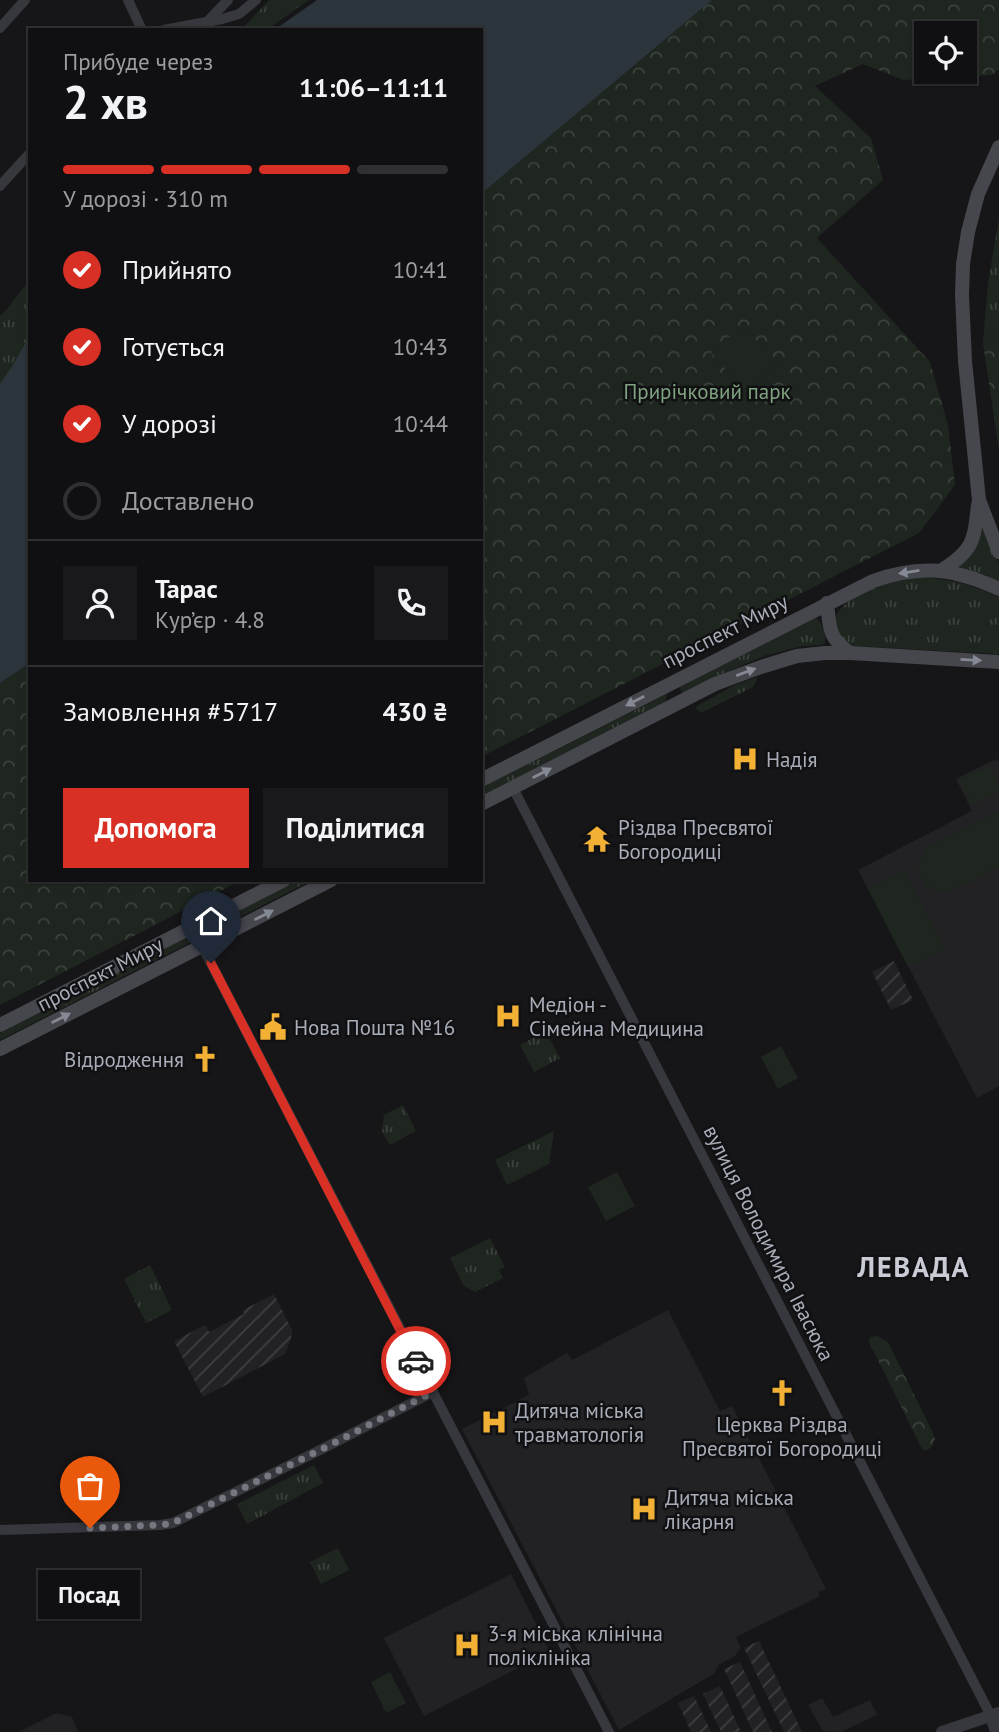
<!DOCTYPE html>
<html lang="uk">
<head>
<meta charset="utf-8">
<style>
  body { margin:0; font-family:"PT Sans",sans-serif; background:#19191b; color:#f1f3f6; height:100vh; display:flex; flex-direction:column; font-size:26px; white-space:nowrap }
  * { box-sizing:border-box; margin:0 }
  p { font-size:23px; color:#9c9d9f }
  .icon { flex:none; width:38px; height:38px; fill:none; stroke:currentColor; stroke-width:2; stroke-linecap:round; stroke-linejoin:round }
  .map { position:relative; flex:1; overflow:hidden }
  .drawer { position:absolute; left:28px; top:28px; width:455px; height:854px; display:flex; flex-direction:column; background:#101012; border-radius:0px; box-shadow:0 2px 5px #0004,0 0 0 2px #303032 }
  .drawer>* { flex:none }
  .buttons { position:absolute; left:914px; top:21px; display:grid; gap:14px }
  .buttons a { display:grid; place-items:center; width:63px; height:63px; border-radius:0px; background:#101012; box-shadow:0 2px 5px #0004,0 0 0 2px #303032; font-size:35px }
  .pin { position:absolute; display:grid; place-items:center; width:60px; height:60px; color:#fff; margin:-72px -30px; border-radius:50% 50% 50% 0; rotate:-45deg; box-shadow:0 0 7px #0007 }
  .pin .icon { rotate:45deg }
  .courier { position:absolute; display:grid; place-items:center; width:70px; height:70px; margin:-35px; border:5px solid #d93025; border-radius:50%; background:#fff; color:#222; box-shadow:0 2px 9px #0007 }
  .bubble { position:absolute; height:49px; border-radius:0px; background:#101012; box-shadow:0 2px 5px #0004,0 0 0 2px #303032; font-size:23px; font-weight:800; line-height:49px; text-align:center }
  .head em { font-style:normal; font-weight:800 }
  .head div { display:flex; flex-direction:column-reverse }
  .head { display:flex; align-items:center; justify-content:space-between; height:119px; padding:0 35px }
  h1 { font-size:46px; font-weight:800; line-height:52px }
  .bar { display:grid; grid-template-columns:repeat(4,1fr); gap:10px 7px; align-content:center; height:84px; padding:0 35px }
  .bar i { height:9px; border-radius:5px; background:#303032 }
  .bar .active { background:#d93025 }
  .bar p { grid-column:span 4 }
  .line { display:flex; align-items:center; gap:18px; padding:0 35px; border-top:2px solid #303032 }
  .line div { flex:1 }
  .round { display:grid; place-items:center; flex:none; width:74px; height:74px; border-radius:0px; background:#19191b }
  ol { padding:0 35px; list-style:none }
  li { display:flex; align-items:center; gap:21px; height:77px }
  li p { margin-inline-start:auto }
  li .icon { padding:7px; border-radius:50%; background:#d93025; color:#fff; stroke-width:4 }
  li:last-child { color:#9c9d9f }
  li i { width:38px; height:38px; border:4px solid #303032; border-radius:50% }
  .primary-button { display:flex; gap:14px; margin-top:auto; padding:14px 35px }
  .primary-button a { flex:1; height:80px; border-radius:0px; background:#d93025; color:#fff; font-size:28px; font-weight:800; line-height:80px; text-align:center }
  .primary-button a+a { background:#19191b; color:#f1f3f6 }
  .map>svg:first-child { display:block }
  .built { fill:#222225 }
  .industrial { fill:url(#industrial-furrows) }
  .grass { fill:url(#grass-tufts) }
  .forest { fill:url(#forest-crowns); fill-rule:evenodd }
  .pitch { fill:#1e261f }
  .water { fill:#2c353c }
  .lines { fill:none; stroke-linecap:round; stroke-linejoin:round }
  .minor { stroke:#37383d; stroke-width:10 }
  .tertiary { stroke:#37383d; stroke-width:12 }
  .secondary { stroke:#45474d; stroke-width:14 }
  .oneway { fill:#858993 }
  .done { stroke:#757880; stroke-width:7; stroke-dasharray:0 12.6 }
  .route { stroke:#d93025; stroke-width:9 }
  .labels { text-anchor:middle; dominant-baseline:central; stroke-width:5; stroke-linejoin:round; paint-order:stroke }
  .park-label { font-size:21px; fill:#7fa381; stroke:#111113 }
  .street-label { font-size:21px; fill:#a8adb8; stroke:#111113 }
  .poi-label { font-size:21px; fill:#a8adb8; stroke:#111113; text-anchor:start }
  .district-label { font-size:28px; font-weight:bold; letter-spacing:2px; fill:#c9ccd4; stroke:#111113 }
</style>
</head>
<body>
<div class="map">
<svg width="999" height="1732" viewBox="0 0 999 1732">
  <defs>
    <pattern id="industrial-furrows" width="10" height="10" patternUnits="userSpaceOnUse" patternTransform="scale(1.75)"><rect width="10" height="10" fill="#222225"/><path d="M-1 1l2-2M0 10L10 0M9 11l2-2" fill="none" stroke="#3f3f43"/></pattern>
    <pattern id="grass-tufts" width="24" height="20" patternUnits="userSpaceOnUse" patternTransform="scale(1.75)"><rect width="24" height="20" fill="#1e261f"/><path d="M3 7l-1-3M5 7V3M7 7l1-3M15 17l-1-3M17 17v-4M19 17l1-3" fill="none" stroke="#3c433d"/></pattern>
    <pattern id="forest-crowns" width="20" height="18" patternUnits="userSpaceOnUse" patternTransform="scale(1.75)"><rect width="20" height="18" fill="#1e261f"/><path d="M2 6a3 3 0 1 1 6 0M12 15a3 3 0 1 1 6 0" fill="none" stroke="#3c433d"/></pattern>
  </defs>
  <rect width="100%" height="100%" fill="#161618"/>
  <g class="built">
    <path d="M996 759 999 762V1086L977 1098 858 870 972 811 956 779Z"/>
    <path d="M668 1310 720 1411 732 1406 826 1589 818 1592 820 1596 736 1637 741 1648 734 1657 718 1665 715 1673 619 1730 462 1429 529 1395 524 1378 567 1353 572 1360Z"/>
    <path d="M511 1574 550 1652 424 1716 384 1638Z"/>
    <path d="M822 1698 833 1717 870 1700 877 1715 841 1732 823 1731 808 1705Z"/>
    <path d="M57 1713 72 1717 78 1732H19Z"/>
  </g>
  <g class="industrial">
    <path d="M894 961 913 1000 891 1010 872 972Z"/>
    <path d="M274 1294 292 1330 291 1339 285 1354 203 1397 174 1341 205 1325 209 1332 244 1314 243 1310Z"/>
    <path d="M759 1641 802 1732H784L744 1648Z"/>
    <path d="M740 1662 772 1732H753L724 1669Z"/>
    <path d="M720 1686 741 1732H721L703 1694Z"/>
    <path d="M694 1696 711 1732H691L678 1703Z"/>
  </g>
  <g class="grass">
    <path d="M269 0H309L266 30H241Z"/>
    <path d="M999 219V333L983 343 988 283Z"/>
    <path d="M30 279V336L15 367 0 386V316L7 309Z"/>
    <path d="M981 526 999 564V583L986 575 959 567 972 551Z"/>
    <path d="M918 577C951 579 969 584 999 597V654L854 646 841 639 834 620C845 591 891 582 918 577Z"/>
    <path d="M816 618C822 622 826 635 825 643L821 645 802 646 764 656 726 672 682 694 680 687Z"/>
    <path d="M758 677 753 687 701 713 696 709 697 706 735 685Z"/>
    <path d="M667 694 665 702 481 796V788Z"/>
    <path d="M299 880H312L0 1040V1033Z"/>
    <path d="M533 1038 550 1039 560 1058 534 1072 520 1045Z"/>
    <path d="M403 1105 416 1131 390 1145 382 1132 384 1115Z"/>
    <path d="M554 1131 549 1164 507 1185 495 1160Z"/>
    <path d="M490 1238 505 1267 499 1270 503 1278 475 1292 464 1286 450 1258Z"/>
    <path d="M150 1265 172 1310 146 1323 124 1279Z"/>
    <path d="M314 1465 323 1483 247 1524 237 1504Z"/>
    <path d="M338 1548 349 1570 321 1584 310 1562Z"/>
  </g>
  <g class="forest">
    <path d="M712 0H999V69L992 75 903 80 863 64 815 86 871 138 883 180 817 238 930 362 948 425 955 485 919 533 481 757V194ZM926 33H964V72H926Z"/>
    <path d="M999 333V450L983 343Z"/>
    <path d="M30 663V880H242L0 1005V683Z"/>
    <path d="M877 1336 888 1342 932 1431 935 1439C933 1446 931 1449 924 1451L921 1447 869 1342 870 1337Z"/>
  </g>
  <g class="pitch">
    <path d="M743 325 778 366 746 393 711 352Z"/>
    <path d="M990 765 999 784V792L972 805 959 780Z"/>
    <path d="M999 812V867C979 877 931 911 920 874 917 865 920 855 926 849 933 843 942 840 950 836 966 828 982 819 999 812Z"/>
    <path d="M905 870 945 948 908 967 868 889Z"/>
    <path d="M781 1046 798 1078 778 1089 761 1057Z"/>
    <path d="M617 1172 635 1206 606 1221 588 1187Z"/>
    <path d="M390 1672 406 1703 386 1713 371 1682Z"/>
  </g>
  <g class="water">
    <path d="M317 0H712L481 194V30H274Z"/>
    <path d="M30 335V663L0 683V384L13 365Z"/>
  </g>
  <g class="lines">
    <g class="minor">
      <path d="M128 0 142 30"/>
      <path d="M207 22 228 0"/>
      <path d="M0 28 25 0"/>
      <path d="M164 30 222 19 239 14 256 0"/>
      <path d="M0 186 30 153"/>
      <path d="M513 788 991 1716"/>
      <path d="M202 946 609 1732"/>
      <path d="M0 1530 160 1525 173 1523 322 1449 433 1392"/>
    </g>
    <g class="tertiary">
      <path d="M991 1716 996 1732"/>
      <path d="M942 1732 999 1713"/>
    </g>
    <g class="secondary">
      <path d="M999 147 978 194 968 232 963 264 962 295 965 361 979 500 999 552"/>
      <path d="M942 570C973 550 974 542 978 505"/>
      <path d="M827 603C830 629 828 637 850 653"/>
      <path d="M481 780 873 581C920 564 954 568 999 589"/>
      <path d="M481 804 715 684 761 667 797 656 825 653H850L999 662"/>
      <path d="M0 1025 284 880"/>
      <path d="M0 1049 331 880"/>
    </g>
  </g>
  <defs><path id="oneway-solid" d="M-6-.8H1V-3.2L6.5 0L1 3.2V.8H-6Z" transform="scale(1.75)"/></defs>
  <g class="oneway">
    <use href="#oneway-solid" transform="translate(909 572) rotate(171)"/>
    <use href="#oneway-solid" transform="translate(971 660) rotate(3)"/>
    <use href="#oneway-solid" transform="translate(746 672) rotate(-21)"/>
    <use href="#oneway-solid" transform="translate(635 701) rotate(153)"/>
    <use href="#oneway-solid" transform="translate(542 773) rotate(-27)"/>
    <use href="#oneway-solid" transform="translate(264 915) rotate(-27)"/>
    <use href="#oneway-solid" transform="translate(61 1018) rotate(-27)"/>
  </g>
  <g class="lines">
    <path class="done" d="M90 1528 160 1525 173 1523 322 1449 433 1392 416 1361"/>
    <path class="route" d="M211 963 416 1361"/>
  </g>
  <defs>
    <symbol id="hospital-bare" viewBox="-9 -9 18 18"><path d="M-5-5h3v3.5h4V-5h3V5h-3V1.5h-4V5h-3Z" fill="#f2b134" stroke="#111113" stroke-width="2.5" paint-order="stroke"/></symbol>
    <symbol id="temple-bare" viewBox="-9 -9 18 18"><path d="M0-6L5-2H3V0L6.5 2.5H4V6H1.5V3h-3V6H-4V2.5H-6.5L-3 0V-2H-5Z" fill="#f2b134" stroke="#111113" stroke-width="2.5" paint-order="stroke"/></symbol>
    <symbol id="civic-bare" viewBox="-9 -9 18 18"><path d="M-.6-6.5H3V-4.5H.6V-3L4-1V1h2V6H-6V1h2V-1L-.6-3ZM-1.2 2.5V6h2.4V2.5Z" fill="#f2b134" stroke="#111113" stroke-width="2.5" paint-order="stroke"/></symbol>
    <symbol id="church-bare" viewBox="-9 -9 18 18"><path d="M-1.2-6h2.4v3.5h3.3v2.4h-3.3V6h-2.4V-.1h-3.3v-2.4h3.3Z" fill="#f2b134" stroke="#111113" stroke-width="2.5" paint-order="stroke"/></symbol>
  </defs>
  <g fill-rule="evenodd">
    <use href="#hospital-bare" x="726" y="740" width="38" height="38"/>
    <use href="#temple-bare" x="578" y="820" width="38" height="38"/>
    <use href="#hospital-bare" x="489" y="997" width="38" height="38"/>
    <use href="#civic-bare" x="254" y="1008" width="38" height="38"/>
    <use href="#church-bare" x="186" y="1040" width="38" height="38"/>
    <use href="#church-bare" x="763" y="1374" width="38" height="38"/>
    <use href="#hospital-bare" x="475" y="1403" width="38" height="38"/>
    <use href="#hospital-bare" x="625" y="1490" width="38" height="38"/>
    <use href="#hospital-bare" x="448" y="1626" width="38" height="38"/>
  </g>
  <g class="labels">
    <g class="park-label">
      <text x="707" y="391">Прирічковий парк</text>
    </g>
    <g class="street-label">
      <text transform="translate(725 631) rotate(-27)">проспект Миру</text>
      <text transform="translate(100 974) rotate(-27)">проспект Миру</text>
      <text transform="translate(769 1243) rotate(63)">вулиця Володимира Івасюка</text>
    </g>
    <g class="poi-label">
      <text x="766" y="759">Надія</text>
      <text x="618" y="827">Різдва Пресвятої<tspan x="618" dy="24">Богородиці</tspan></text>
      <text x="529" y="1004">Медіон -<tspan x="529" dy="24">Сімейна Медицина</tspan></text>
      <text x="294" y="1027">Нова Пошта №16</text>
      <text x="184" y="1059" text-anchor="end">Відродження</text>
      <text x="515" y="1410">Дитяча міська<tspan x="515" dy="24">травматологія</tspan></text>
      <text x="782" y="1424" text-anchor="middle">Церква Різдва<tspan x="782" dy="24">Пресвятої Богородиці</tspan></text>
      <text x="665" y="1497">Дитяча міська<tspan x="665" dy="24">лікарня</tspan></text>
      <text x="488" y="1633">3-я міська клінічна<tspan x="488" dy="24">поліклініка</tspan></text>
    </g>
    <g class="district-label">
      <text x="914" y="1266">ЛЕВАДА</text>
    </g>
  </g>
</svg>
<div class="buttons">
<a><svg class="icon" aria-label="locate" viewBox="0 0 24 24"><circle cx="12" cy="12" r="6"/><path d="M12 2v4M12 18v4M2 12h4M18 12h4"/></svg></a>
</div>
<div class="pin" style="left:90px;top:1528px;background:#ea580c"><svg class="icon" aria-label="bag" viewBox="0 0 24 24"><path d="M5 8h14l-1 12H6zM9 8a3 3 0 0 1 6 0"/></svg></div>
<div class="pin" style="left:211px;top:963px;background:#1f2937"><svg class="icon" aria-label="home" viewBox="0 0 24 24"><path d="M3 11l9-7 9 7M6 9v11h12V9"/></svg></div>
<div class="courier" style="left:416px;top:1361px"><svg class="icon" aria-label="car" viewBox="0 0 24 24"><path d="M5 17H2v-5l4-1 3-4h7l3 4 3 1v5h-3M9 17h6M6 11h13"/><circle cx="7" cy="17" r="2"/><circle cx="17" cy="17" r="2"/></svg></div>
<div class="bubble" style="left:38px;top:1570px;width:102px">Посад</div>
<section class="drawer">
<div class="head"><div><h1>2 хв</h1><p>Прибуде через</p></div><em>11:06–11:11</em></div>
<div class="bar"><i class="active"></i><i class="active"></i><i class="active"></i><i></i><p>У дорозі · 310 m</p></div>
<ol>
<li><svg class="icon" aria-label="check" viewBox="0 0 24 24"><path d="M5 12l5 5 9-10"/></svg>Прийнято<p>10:41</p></li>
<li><svg class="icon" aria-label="check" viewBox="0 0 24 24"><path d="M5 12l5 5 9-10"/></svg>Готується<p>10:43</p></li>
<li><svg class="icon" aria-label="check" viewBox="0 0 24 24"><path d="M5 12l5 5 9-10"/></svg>У дорозі<p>10:44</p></li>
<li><i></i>Доставлено</li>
</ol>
<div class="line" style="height:126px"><a class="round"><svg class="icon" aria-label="person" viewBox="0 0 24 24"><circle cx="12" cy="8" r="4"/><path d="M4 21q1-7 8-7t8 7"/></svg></a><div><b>Тарас</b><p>Кур’єр · 4.8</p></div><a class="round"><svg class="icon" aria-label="phone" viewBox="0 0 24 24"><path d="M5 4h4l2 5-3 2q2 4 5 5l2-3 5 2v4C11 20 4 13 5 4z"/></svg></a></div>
<div class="line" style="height:91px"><div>Замовлення #5717</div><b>430 ₴</b></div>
<div class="primary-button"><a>Допомога</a><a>Поділитися</a></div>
</section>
</div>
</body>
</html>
